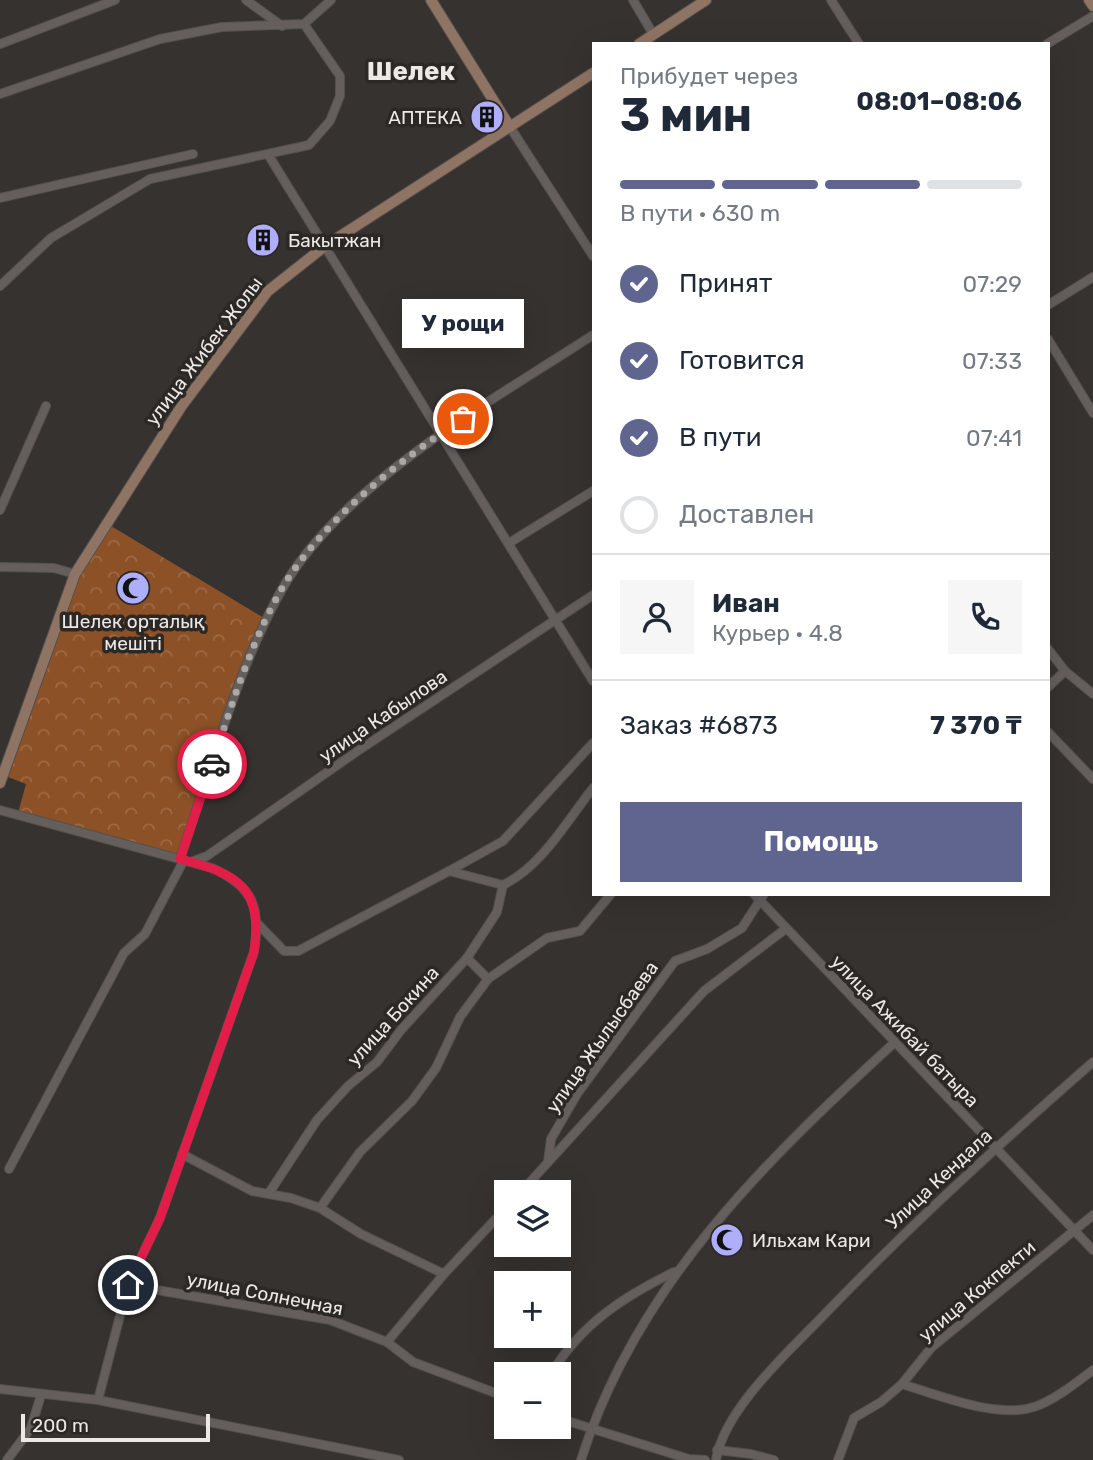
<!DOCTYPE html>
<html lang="ru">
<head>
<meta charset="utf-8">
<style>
  body { margin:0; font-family:Rubik,sans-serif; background:#f6f6f7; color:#1f2937; height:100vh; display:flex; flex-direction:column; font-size:26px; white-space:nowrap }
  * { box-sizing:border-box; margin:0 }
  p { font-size:23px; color:#747a83 }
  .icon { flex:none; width:38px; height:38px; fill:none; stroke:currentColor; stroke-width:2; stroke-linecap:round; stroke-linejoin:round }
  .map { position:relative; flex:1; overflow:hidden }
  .drawer { position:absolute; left:592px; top:42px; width:458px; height:854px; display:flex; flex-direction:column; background:#fff; border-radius:0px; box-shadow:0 7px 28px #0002 }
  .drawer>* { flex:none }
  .fabs { position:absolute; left:494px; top:1180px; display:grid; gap:14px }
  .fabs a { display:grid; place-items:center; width:77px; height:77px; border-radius:0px; background:#fff; box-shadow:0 7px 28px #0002; font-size:35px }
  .scale { position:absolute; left:21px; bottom:18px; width:189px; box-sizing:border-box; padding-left:7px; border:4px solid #ebe8e6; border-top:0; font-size:19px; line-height:24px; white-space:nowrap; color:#ebe8e6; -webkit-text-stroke:5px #2c2825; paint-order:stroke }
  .pin { position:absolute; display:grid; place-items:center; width:60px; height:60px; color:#fff; margin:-30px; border:4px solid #fff; border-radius:50%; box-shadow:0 2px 7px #0007 }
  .courier { position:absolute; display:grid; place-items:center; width:70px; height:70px; margin:-35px; border:5px solid #e11d48; border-radius:50%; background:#fff; color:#222; box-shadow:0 2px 9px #0007 }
  .bubble { position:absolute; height:49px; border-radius:0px; background:#fff; box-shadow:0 7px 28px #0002; font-size:23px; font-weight:700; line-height:49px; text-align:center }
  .summary em { font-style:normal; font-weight:700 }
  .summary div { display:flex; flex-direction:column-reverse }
  .summary { display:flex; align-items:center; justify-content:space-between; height:119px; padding:0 28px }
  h1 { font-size:46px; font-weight:700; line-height:52px }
  .bar { display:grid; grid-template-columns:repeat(4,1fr); gap:10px 7px; align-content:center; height:84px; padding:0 28px }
  .bar i { height:9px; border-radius:5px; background:#e0e1e3 }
  .bar .current { background:#60658f }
  .bar p { grid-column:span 4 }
  .line { display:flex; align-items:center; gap:18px; padding:0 28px; border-top:2px solid #e0e1e3 }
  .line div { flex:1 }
  .round { display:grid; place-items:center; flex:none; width:74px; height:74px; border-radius:0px; background:#f6f6f7 }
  ol { padding:0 28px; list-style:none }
  li { display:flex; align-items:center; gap:21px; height:77px }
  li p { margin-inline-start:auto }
  li .icon { padding:7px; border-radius:50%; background:#60658f; color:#fff; stroke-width:4 }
  li:last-child { color:#747a83 }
  li i { width:38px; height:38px; border:4px solid #e0e1e3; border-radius:50% }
  .cta { display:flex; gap:14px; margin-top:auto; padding:14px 28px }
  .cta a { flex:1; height:80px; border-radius:0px; background:#60658f; color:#fff; font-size:28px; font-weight:700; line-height:80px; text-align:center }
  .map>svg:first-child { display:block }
  .forest { fill:url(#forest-crowns) }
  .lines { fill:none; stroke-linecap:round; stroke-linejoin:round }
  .street-casing { stroke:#53504d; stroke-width:10 }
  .secondary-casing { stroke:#53504d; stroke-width:12 }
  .street { stroke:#645f5d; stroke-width:8 }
  .secondary { stroke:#907463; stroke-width:10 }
  .done { stroke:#aca8a6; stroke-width:7; stroke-dasharray:0 12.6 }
  .route { stroke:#e11d48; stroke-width:9 }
  .labels { text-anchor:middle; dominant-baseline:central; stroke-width:7; stroke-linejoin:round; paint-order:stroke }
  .poi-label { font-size:19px; fill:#ebe8e6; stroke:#2c2825; text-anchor:start }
  .street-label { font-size:19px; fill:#ebe8e6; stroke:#2c2825 }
  .district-label { font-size:26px; font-weight:bold; fill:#ebe8e6; stroke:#2c2825 }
</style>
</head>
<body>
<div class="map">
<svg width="1093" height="1460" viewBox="0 0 1093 1460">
  <defs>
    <pattern id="forest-crowns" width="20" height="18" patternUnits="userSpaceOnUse" patternTransform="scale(1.75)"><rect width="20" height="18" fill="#8d5127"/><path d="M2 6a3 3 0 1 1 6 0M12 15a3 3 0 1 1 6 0" fill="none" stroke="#9d6a46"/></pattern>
  </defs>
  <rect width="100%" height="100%" fill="#36322f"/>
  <path class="forest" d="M111 526 264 618 246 654 179 858 18 813 26 784 8 777 80 576Z"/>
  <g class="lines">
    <defs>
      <g id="street">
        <path d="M246 0 282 26"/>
        <path d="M633 0 653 34"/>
        <path d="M831 0 859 44"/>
        <path d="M0 44 115 0"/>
        <path d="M1047 44 1093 16"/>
        <path d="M0 94 160 39 222 27 304 24"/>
        <path d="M510 127 593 256"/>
        <path d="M269 156 593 681"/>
        <path d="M0 198 193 154"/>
        <path d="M0 286 51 238 150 179 309 145 330 121 340 96V76L304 24 331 0"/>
        <path d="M1048 305 1093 277"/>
        <path d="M1048 339 1093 413"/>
        <path d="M0 510 46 406"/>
        <path d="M509 543 593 491"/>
        <path d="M0 567 54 568 75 574"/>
        <path d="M1048 649 1065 671 1093 694"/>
        <path d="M1048 687 1065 671"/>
        <path d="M1048 732 1093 779"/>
        <path d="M0 810 212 868C254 887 261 908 254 952L160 1218 128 1285 98 1400"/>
        <path d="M180 859C211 769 235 674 281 591 340 485 493 400 593 335"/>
        <path d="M191 862 207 856 359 750 593 595"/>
        <path d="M449 871 503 841 593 743"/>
        <path d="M754 894 1093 1250"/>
        <path d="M258 924 284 951H298L449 871 503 885C541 867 567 821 593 788"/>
        <path d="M467 958 488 979"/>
        <path d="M182 1154 252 1191 291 1198 320 1208 361 1234 444 1274"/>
        <path d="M548 1162 551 1139 577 1094 675 961 707 949 742 928 764 894"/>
        <path d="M9 1169 124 953 145 934 184 860"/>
        <path d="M521 1192 704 991 784 930"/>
        <path d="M269 1193 317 1120 348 1086 377 1062 401 1030 467 958 497 912 503 885"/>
        <path d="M320 1208 360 1152 412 1101 436 1068 460 1017 488 979 547 938 580 931 611 894"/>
        <path d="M128 1285 330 1320 387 1342 413 1362 506 1397"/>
        <path d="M387 1342 444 1274 506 1208"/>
        <path d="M551 1374C581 1324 623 1297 674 1272"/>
        <path d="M902 1384C937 1395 998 1419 1034 1407 1053 1401 1076 1383 1093 1370"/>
        <path d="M0 1389 98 1400 399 1460"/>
        <path d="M558 1418 689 1459 705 1460"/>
        <path d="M717 1450 751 1454 774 1460"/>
        <path d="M7 1460 31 1428 41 1395"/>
        <path d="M581 1460C636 1286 764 1162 895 1042"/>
        <path d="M716 1460C724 1410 787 1353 822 1317 908 1227 999 1144 1093 1062"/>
        <path d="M838 1460 854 1418 881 1402 902 1384 931 1348 1093 1215"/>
      </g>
      <g id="secondary">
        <path d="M431 0 510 127"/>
        <path d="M1089 0 1093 6"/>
        <path d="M639 44 706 0"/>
        <path d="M0 783 75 574 181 407 268 291 325 246 593 73"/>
      </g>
    </defs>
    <use href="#street" class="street-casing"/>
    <use href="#secondary" class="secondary-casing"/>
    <use href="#street" class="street"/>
    <use href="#secondary" class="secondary"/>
  </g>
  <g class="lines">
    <path class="done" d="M212 764C232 705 250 644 281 590 320 523 399 460 463 419"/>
    <path class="route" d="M128 1285 160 1218 254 952C263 888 239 874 180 859L212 764"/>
  </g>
  <defs>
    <symbol id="building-disc" viewBox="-11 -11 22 22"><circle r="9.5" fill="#afaefa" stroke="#2c2825"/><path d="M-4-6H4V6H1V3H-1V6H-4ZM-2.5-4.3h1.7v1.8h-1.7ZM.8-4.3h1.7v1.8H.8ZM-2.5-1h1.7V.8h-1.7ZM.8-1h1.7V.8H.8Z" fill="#111"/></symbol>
    <symbol id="mosque-disc" viewBox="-11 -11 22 22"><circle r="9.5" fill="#afaefa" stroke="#2c2825"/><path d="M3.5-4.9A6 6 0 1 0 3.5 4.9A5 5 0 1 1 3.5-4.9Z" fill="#111"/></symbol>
  </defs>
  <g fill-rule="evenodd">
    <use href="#building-disc" x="468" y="98" width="38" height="38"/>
    <use href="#building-disc" x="244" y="221" width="38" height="38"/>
    <use href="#mosque-disc" x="114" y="569" width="38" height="38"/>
    <use href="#mosque-disc" x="708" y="1221" width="38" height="38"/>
  </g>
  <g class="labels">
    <g class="poi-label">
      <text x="462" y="117" text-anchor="end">АПТЕКА</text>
      <text x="288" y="240">Бакытжан</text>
      <text x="133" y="621" text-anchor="middle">Шелек орталық<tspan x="133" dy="22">мешіті</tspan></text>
      <text x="752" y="1240">Ильхам Кари</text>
    </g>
    <g class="street-label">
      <text transform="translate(204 351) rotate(-53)">улица Жибек Жолы</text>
      <text transform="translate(383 716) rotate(-34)">улица Кабылова</text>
      <text transform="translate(393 1016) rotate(-48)">улица Бокина</text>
      <text transform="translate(905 1031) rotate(46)">улица Ажибай батыра</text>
      <text transform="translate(602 1037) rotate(-55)">улица Жылысбаева</text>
      <text transform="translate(939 1179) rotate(-43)">Улица Кендала</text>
      <text transform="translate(977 1291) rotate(-40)">улица Кокпекти</text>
      <text transform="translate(265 1294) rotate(11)">улица Солнечная</text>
    </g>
    <g class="district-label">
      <text x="411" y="71">Шелек</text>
    </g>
  </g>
</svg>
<div class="fabs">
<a><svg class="icon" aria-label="layers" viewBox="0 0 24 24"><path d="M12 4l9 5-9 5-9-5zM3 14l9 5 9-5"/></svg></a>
<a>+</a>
<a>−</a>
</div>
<div class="scale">200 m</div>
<div class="pin" style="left:463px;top:419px;background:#ea580c"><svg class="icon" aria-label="bag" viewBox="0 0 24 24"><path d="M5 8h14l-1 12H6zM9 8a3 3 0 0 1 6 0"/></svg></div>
<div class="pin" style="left:128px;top:1285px;background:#1f2937"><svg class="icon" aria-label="home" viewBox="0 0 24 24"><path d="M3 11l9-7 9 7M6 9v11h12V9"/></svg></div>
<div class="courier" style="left:212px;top:764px"><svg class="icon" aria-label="car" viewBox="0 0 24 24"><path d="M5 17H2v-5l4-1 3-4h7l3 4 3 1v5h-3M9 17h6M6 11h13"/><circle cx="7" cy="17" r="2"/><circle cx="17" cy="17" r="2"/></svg></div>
<div class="bubble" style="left:402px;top:299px;width:122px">У рощи</div>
<section class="drawer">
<div class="summary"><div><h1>3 мин</h1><p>Прибудет через</p></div><em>08:01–08:06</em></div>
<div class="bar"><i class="current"></i><i class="current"></i><i class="current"></i><i></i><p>В пути · 630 m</p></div>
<ol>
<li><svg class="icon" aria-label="check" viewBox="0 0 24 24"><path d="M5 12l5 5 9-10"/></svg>Принят<p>07:29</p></li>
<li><svg class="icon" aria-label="check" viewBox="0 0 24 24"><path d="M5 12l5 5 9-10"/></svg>Готовится<p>07:33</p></li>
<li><svg class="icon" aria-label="check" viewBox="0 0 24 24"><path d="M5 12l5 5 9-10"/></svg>В пути<p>07:41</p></li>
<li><i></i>Доставлен</li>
</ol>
<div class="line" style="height:126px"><a class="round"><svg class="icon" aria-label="person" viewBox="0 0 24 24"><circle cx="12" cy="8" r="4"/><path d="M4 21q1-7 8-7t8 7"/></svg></a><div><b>Иван</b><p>Курьер · 4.8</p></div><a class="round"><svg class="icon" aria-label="phone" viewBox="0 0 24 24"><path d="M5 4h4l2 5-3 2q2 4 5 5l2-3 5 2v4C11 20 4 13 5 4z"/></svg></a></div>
<div class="line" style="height:91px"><div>Заказ #6873</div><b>7 370 ₸</b></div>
<div class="cta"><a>Помощь</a></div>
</section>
</div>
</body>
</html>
